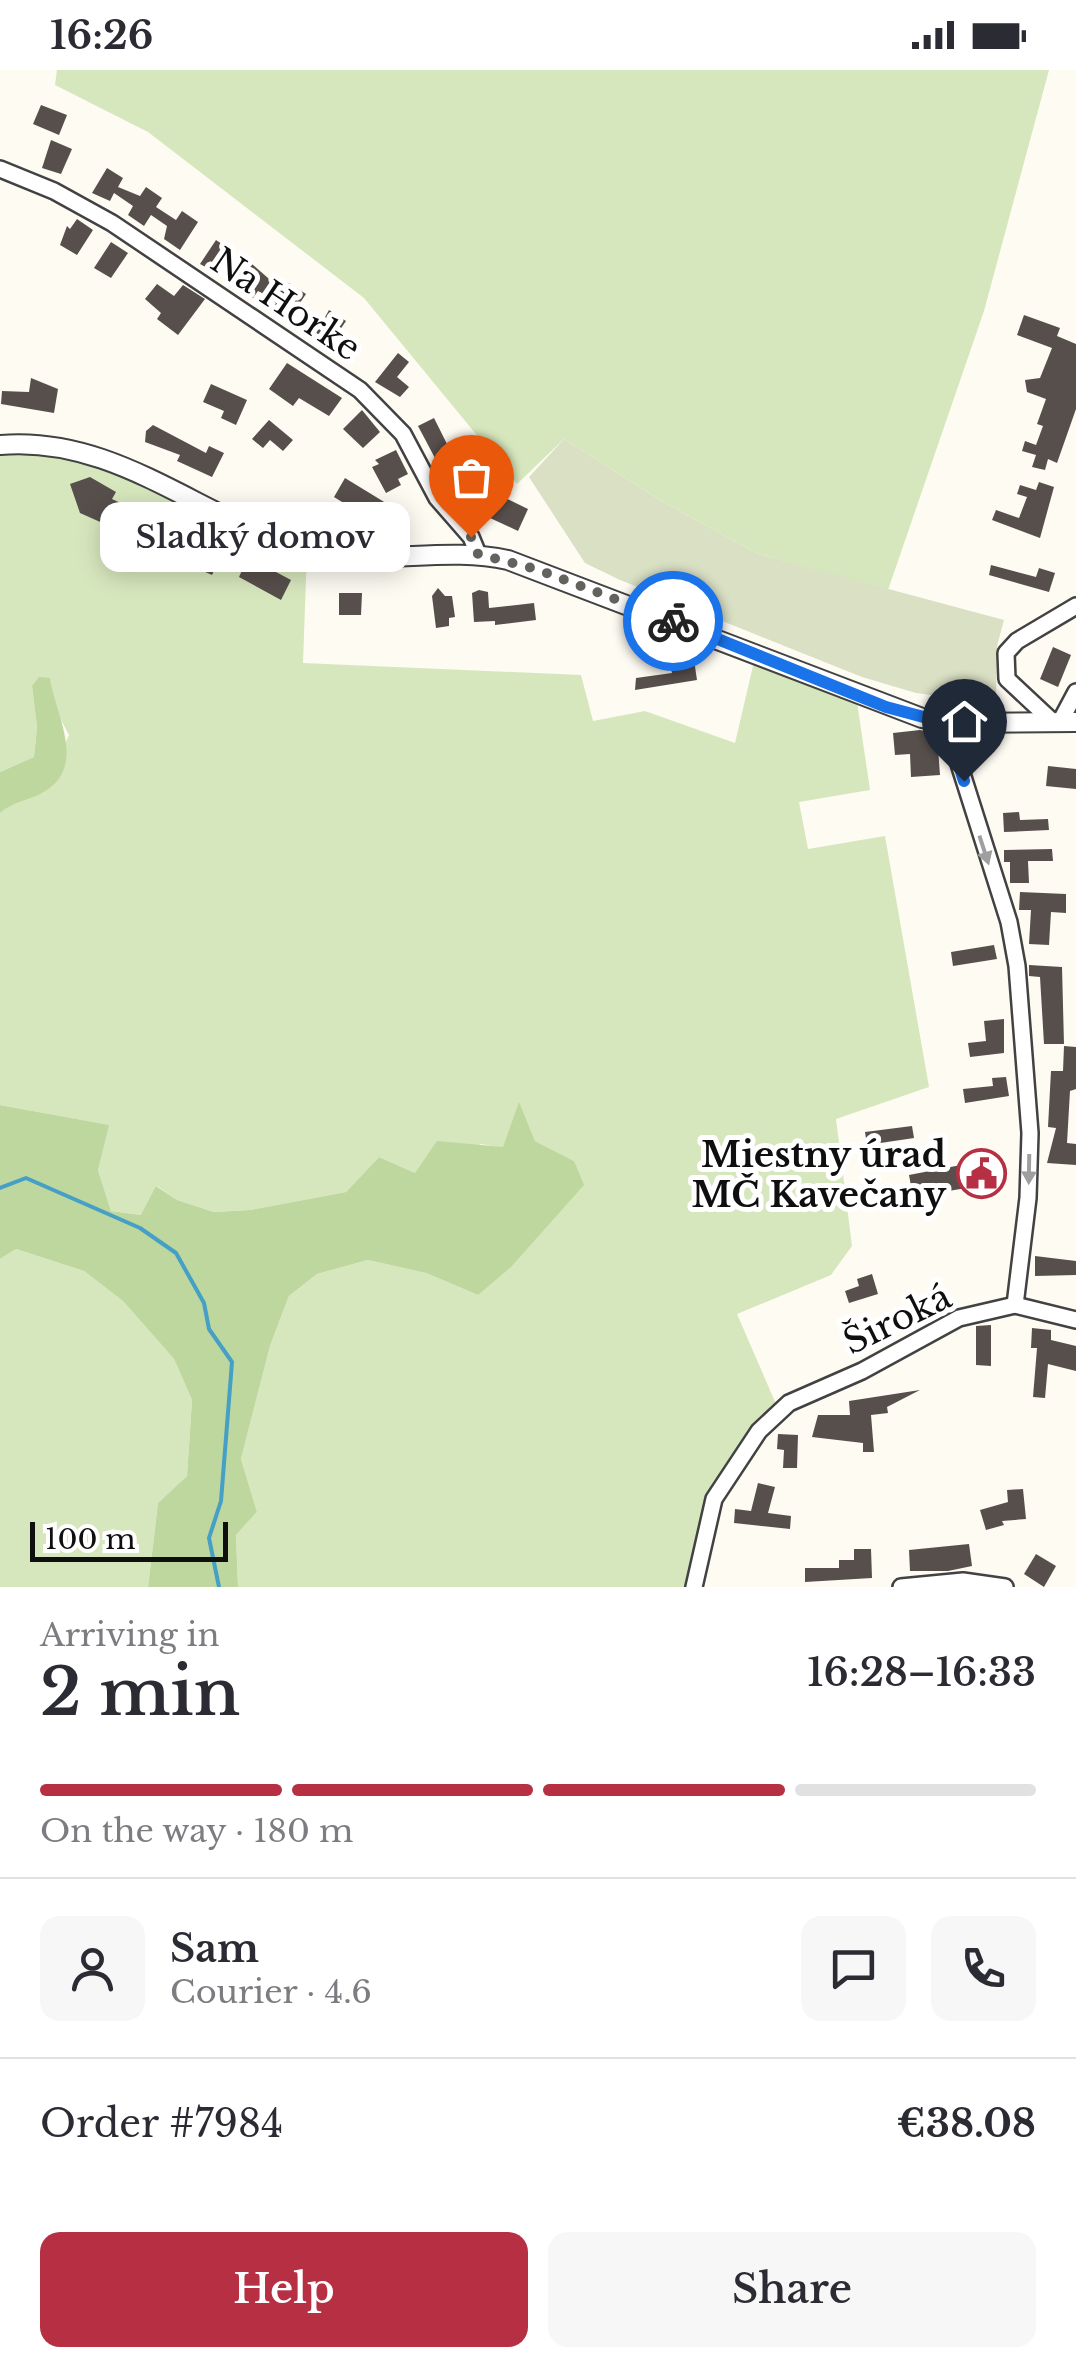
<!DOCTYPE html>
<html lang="en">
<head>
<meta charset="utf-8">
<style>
  body { margin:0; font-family:"Libre Baskerville",serif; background:#f7f7f7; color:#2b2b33; height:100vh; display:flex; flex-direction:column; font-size:38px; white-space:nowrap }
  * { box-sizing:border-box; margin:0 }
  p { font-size:32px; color:#7c7c81 }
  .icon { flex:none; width:55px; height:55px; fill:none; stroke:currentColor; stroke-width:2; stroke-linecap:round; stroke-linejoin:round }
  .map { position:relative; height:1517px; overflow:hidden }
  .details { display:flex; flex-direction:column; background:#fff; flex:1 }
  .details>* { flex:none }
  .scale { position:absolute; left:30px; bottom:25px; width:198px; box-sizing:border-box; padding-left:10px; border:5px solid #0f0f0f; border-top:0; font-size:28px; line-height:35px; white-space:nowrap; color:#0f0f0f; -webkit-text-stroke:8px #fff; paint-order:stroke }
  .pin { position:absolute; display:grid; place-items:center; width:85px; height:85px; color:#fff; margin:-102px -42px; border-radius:50% 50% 50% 0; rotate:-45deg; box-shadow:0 0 10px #0007 }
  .pin .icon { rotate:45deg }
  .courier { position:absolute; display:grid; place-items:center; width:100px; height:100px; margin:-50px; border:8px solid #1a73e8; border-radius:50%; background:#fff; color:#222; box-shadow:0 2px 12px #0007 }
  .bubble { position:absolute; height:70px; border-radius:20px; background:#fff; box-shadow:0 5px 25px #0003; font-size:32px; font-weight:600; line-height:70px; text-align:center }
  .head em { font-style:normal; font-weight:600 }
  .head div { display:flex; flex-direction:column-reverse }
  .head { display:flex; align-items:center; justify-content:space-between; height:170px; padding:0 40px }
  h1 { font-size:65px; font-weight:600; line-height:75px }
  .bar { display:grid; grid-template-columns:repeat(4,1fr); gap:15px 10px; align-content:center; height:120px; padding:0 40px }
  .bar i { height:12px; border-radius:8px; background:#e1e1e2 }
  .bar .active { background:#b72f43 }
  .bar p { grid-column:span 4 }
  .line { display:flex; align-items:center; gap:25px; padding:0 40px; border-top:2px solid #e1e1e2 }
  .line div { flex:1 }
  .round { display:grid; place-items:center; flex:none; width:105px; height:105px; border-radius:20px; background:#f7f7f7 }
  .action { display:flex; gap:20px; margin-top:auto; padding:20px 40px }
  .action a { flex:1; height:115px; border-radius:20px; background:#b72f43; color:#fff; font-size:40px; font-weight:600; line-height:115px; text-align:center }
  .action a+a { background:#f7f7f7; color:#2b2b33 }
  .status { display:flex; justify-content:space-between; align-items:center; height:70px; padding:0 50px; background:#fff; direction:ltr }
  .status svg { height:28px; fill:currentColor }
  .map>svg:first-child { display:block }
  .green { fill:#d7e7bd }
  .forest { fill:#bdd79e }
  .cemetery { fill:#dae0c4 }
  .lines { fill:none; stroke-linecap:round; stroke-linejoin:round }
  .stream { stroke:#469fc5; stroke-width:4 }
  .building { fill:#574f4c }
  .minor-casing { stroke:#424242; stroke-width:20 }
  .tertiary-casing { stroke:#424242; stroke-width:22 }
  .minor { stroke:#fff; stroke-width:15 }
  .tertiary { stroke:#fff; stroke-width:18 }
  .oneway { fill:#9f9f9f }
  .done { stroke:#63625f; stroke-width:10; stroke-dasharray:0 18 }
  .route { stroke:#1a73e8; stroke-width:12 }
  .labels { text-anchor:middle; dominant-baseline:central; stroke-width:10; stroke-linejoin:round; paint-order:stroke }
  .street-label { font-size:35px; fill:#0f0f0f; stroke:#fff }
  .poi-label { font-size:35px; font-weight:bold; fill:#0f0f0f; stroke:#fff; text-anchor:end }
</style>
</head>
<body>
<div class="status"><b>16:26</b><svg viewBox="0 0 49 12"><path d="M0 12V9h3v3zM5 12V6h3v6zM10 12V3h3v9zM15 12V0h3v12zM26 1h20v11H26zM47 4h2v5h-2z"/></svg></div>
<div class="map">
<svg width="1076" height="1517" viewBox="0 0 1076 1517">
  <rect width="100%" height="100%" fill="#fefbf3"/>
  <g class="green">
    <path d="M57 0H1049L984 241 888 520 758 484 665 433 564 369 517 414 364 228 148 62 55 15Z"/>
    <path d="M0 375H45L307 480 303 593 581 605 593 651 645 641 735 673 756 583 856 625 870 720 799 732 808 779 885 766 929 1017 836 1049 852 1176 831 1205 737 1244 779 1341 727 1406 694 1517H238L236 1465 257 1442 241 1389 270 1276 289 1226 317 1204 368 1190 426 1203 478 1225 574 1091 535 1071 519 1034 503 1078 481 1074 415 1103 379 1087 346 1122 250 1140 214 1142 177 1130 157 1116 142 1145 111 1141 98 1100 108 1055 0 1035V743L15 731 44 722 69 665 54 637 50 609 32 616 37 657 34 687 0 702Z"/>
    <path d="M16 1179 84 1201 123 1231 174 1289 192 1330 187 1406 158 1433 148 1517H0V1189Z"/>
  </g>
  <g class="forest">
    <path d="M39 607 50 608C55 645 89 697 42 723 27 731 14 731 0 743V702L34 687 37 657 32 616Z"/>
    <path d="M519 1032 535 1071 574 1091 584 1115 511 1197 478 1225 426 1203 368 1190 317 1204 289 1226 270 1276 241 1389 257 1442 236 1465 238 1517H148L158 1433 187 1406 192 1330 174 1289 123 1231 84 1201 16 1179 0 1189V1035L109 1055 98 1100 111 1141 141 1145 156 1116 177 1130 214 1142 250 1140 346 1122 379 1087 415 1103 437 1071 503 1077Z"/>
  </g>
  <path class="cemetery" d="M564 369 665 433 758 484 1004 550 997 576 996 630 988 633 916 623 862 607 620 510 585 493 529 407Z"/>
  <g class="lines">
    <path class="stream" d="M0 1118 26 1108 140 1158 176 1183 204 1233 209 1259 232 1292 221 1431 209 1468 219 1517"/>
  </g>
  <g class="building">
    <path d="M41 35 67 45 59 65 33 54Z"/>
    <path d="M51 70 72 79 61 104 42 98Z"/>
    <path d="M107 98 123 108 118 117 140 126 146 117 162 128 156 137 176 150 182 141 198 152 180 180 164 169 167 156 151 145 144 156 128 145 133 136 114 123 110 131 92 123Z"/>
    <path d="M77 149 93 160 77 185 60 175 67 156 70 159Z"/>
    <path d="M216 170 232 181 217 203 200 194Z"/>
    <path d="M111 172 128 183 111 208 94 198Z"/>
    <path d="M252 194 284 222 289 213 306 224 287 252 271 241 276 233 268 226 258 221 253 228 236 218Z"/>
    <path d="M157 214 174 226 183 215 205 229 178 265 157 249 161 243 145 229Z"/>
    <path d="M329 240 346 251 327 279 311 268 319 246 324 249Z"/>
    <path d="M1024 245 1060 258 1057 266 1076 274V339L1057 393 1048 389 1045 400 1032 397 1036 385 1022 381 1025 371 1036 375 1043 356 1037 354 1046 329 1027 322 1025 310 1040 308 1052 278 1017 265Z"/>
    <path d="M398 283 409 292 397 307 409 317 400 327 375 312Z"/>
    <path d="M287 293 342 328 329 346 299 328 293 336 269 319Z"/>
    <path d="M31 308 58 319 54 343 1 334 2 321 29 322Z"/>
    <path d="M211 314 247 330 236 355 221 348 224 341 203 332Z"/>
    <path d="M362 340 380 362 363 378 343 359Z"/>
    <path d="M434 348 451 382 436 390 418 356Z"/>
    <path d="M269 350 293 370 283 381 270 370 263 378 252 369Z"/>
    <path d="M153 355 206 383 209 376 224 383 212 407 177 391 180 385 145 372 146 361Z"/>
    <path d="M396 380 408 404 398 409 401 415 386 423 372 397 379 394 375 390Z"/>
    <path d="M467 404 478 419 490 413 495 421 469 436 455 411Z"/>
    <path d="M90 407 116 422 112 429 127 436 116 459 80 443 70 414Z"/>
    <path d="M345 408 394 438 387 451 372 442 368 448 334 427Z"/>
    <path d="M1039 412 1054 417 1040 468 992 450 996 440 1019 448 1027 427 1017 424 1020 415 1036 420Z"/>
    <path d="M501 426 528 439 518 461 490 448Z"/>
    <path d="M213 468 226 475 212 505 194 497Z"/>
    <path d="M248 487 291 510 281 530 239 507Z"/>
    <path d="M991 495 1036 507 1039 498 1055 503 1049 522 989 505Z"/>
    <path d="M438 518 445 526H452L455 547 449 548V556L436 558 432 526Z"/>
    <path d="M479 520 488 522 489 538 534 533 536 550 495 555V551L474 552 472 523Z"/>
    <path d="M339 523H362L361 545H339Z"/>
    <path d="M1053 577 1071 585 1058 617 1040 609Z"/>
    <path d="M694 590 697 610 635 620 636 608 672 603 671 599 684 597 683 592Z"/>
    <path d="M920 660 937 664 940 705 911 707 910 684 895 685 893 663Z"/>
    <path d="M1048 696 1076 699V719L1046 716Z"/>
    <path d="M1019 742 1020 750 1048 749 1049 760 1004 762 1003 743Z"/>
    <path d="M1052 779 1053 791H1028L1029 813H1010V792H1004V780Z"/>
    <path d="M1020 822 1066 824V843L1051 842 1049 875 1029 874 1031 840H1019Z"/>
    <path d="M994 875 997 889 953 896 951 882Z"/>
    <path d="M1029 895 1062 897 1064 974H1044L1040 907 1029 906Z"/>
    <path d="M1004 949V983L970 987 968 973 986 971 984 951Z"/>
    <path d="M1064 976 1076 977V1019L1070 1021 1067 1073 1076 1074V1095L1047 1093 1056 1058 1048 1057 1051 1001H1063Z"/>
    <path d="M1006 1007 1009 1026 965 1033 963 1019 993 1016 992 1008Z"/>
    <path d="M912 1056 914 1068 867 1075 865 1062Z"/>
    <path d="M992 1089 996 1113 913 1127 909 1105Z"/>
    <path d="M1035 1186 1076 1191V1205L1035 1206Z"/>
    <path d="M872 1204 878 1224 849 1233 845 1221 859 1216 857 1209Z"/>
    <path d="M991 1255V1296L976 1295V1256Z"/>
    <path d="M1032 1258 1051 1260V1270L1076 1276V1301L1048 1294 1045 1328 1033 1327 1037 1278H1031Z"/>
    <path d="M920 1320 887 1337 888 1343 871 1345 874 1382H863V1373L812 1367 818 1345H850L849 1331Z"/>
    <path d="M778 1364 798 1365 797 1398H783L784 1380 777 1379Z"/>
    <path d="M758 1413 775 1417 768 1443 791 1446 790 1459 734 1453 735 1439 751 1441Z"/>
    <path d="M1023 1419 1026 1449 1002 1451 1004 1455 986 1460 980 1440 1008 1432 1007 1420Z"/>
    <path d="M969 1474 972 1496 948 1501H910L909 1480Z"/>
    <path d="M854 1479H871L872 1508 805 1512V1498H839V1490H854Z"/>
    <path d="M1036 1484 1056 1496 1044 1517 1024 1504Z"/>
  </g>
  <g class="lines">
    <defs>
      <g id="minor">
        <path d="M0 99 54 121 112 153 360 320 403 364 437 428 471 467 478 484"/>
        <path d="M1053 652 1007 609 1006 583 1017 571 1076 536"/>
        <path d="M1060 652 1076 622"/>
        <path d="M946 653 1009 852 1017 896 1030 1063 1028 1128 1015 1235"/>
        <path d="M694 1517 714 1429 759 1361 789 1333 862 1301 959 1248 1015 1235 1076 1250"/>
        <path d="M901 1517 963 1511 1005 1517"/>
      </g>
      <path id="tertiary" d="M0 375C115 365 198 447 302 478 371 499 440 475 508 490L922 648 946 653 1076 652"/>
    </defs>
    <use href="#minor" class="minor-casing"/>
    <use href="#tertiary" class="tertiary-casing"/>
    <use href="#minor" class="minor"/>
    <use href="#tertiary" class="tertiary"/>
  </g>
  <defs><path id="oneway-solid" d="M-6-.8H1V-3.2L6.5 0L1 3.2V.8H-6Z" transform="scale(2.5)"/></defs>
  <g class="oneway">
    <use href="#oneway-solid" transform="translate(984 780) rotate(72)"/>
    <use href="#oneway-solid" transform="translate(1029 1099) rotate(91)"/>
  </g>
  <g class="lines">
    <path class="done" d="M471 467 478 484 536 499 673 551"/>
    <path class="route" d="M673 551 886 637 946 653 964 711"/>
  </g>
  <defs>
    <symbol id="civic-ring" viewBox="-11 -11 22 22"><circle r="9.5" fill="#fff" stroke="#b72f43" stroke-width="1.5"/><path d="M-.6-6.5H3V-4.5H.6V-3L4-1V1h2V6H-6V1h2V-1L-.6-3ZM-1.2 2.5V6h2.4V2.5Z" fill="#b72f43"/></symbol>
  </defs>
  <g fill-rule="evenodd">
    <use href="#civic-ring" x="954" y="1076" width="55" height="55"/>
  </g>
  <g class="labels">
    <g class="street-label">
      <text transform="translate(286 234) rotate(34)">Na Horke</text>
      <text transform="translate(897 1249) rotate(-26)">Široká</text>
    </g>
    <g class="poi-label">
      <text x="946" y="1084">Miestny úrad<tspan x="946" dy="40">MČ Kavečany</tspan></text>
    </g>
  </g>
</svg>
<div class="scale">100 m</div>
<div class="pin" style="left:471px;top:467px;background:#ea580c"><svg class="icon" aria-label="bag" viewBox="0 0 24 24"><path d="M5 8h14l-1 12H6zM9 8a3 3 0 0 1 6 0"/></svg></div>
<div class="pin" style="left:964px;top:711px;background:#1f2937"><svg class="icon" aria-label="home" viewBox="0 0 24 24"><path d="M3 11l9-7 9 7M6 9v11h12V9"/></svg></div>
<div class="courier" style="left:673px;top:551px"><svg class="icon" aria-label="bike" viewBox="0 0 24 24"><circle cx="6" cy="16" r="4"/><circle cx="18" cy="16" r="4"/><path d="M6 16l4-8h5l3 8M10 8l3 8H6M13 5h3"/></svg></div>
<div class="bubble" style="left:100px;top:432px;width:310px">Sladký domov</div>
</div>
<section class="details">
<div class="head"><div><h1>2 min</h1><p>Arriving in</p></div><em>16:28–16:33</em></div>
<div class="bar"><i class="active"></i><i class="active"></i><i class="active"></i><i></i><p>On the way · 180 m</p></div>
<div class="line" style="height:180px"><a class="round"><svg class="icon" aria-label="person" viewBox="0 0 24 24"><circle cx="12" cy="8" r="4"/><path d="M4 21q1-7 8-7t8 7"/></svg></a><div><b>Sam</b><p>Courier · 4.6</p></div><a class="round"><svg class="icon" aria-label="chat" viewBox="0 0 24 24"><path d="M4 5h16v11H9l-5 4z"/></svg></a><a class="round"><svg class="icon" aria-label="phone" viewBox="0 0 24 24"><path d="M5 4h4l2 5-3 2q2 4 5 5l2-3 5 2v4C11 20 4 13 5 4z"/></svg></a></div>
<div class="line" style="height:130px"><div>Order #7984</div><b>€38.08</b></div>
<div class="action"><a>Help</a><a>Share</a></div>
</section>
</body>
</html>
